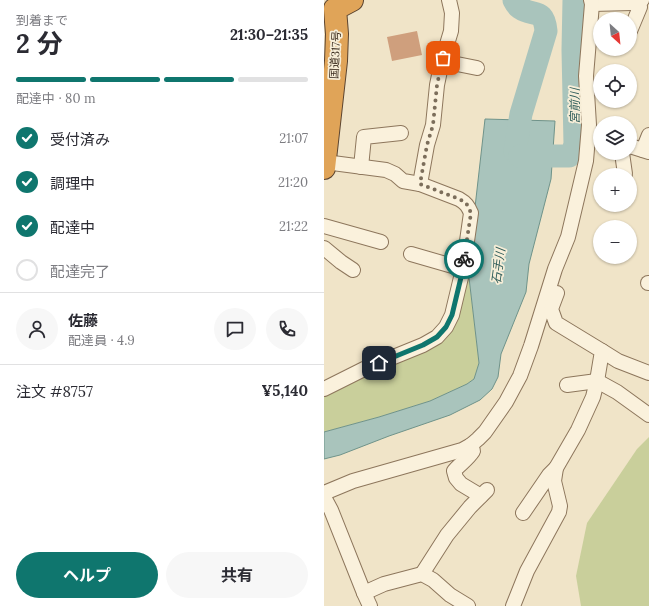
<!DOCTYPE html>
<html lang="ja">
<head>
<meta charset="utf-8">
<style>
  body { margin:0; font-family:Lora,"Noto Sans JP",serif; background:#f7f7f7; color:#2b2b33; height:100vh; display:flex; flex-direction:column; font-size:15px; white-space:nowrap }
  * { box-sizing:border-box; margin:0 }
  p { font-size:13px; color:#7c7c81 }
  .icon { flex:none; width:22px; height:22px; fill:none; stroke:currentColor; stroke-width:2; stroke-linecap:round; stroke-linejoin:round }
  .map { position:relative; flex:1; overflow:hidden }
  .drawer { display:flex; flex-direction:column; background:#fff; width:324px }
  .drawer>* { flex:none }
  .needle { width:26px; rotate:153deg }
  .controls { position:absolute; left:269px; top:12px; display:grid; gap:8px }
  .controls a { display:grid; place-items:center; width:44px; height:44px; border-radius:50%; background:#fff; box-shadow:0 1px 3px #0004; font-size:20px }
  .pin { position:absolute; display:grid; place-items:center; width:34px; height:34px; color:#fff; margin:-17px; border-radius:8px; box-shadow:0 2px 6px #0006 }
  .courier { position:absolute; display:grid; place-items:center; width:40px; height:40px; margin:-20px; border:3px solid #0f766e; border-radius:50%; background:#fff; color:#222; box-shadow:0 1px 5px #0007 }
  .head em { font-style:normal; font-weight:700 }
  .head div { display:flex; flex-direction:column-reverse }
  .head { display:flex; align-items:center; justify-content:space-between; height:68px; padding:0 16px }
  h1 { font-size:26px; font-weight:700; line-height:30px }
  .bar { display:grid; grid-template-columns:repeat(4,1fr); gap:6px 4px; align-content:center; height:48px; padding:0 16px }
  .bar i { height:5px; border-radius:3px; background:#e1e1e2 }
  .bar .current { background:#0f766e }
  .bar p { grid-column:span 4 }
  .line { display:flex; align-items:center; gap:10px; padding:0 16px; border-top:1px solid #e1e1e2 }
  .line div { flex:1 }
  .round { display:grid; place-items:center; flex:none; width:42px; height:42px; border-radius:21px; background:#f7f7f7 }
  ol { padding:0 16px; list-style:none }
  li { display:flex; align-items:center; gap:12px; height:44px }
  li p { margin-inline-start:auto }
  li .icon { padding:4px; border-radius:50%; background:#0f766e; color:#fff; stroke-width:4 }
  li:last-child { color:#7c7c81 }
  li i { width:22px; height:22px; border:2px solid #e1e1e2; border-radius:50% }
  .button { display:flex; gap:8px; margin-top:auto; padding:8px 16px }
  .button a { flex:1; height:46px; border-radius:24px; background:#0f766e; color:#fff; font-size:16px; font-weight:700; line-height:46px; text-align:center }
  .button a+a { background:#f7f7f7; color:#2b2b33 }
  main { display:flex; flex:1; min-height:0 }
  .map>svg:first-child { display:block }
  .green { fill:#c9cf9b }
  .water { fill:#a9c4bc; stroke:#6f938a }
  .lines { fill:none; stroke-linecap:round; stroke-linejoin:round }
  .river { stroke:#a9c4bc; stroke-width:23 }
  .building { fill:#cf9f7d }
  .street-casing { stroke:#8d765c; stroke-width:16 }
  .highway-casing { stroke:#5b4430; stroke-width:24 }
  .street { stroke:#faf1dc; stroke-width:14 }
  .highway { stroke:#e0a458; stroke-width:22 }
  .done { stroke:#7c6e5b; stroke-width:4; stroke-dasharray:0 7.2 }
  .route { stroke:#0f766e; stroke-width:5 }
  .labels { text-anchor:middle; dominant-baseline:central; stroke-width:3.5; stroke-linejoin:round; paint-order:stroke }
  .street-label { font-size:11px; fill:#3d2e20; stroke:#f7eed8 }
  .water-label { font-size:12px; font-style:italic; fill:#2f5d5a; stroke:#f7eed8 }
</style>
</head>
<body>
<main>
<section class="drawer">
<div class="head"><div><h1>2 分</h1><p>到着まで</p></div><em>21:30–21:35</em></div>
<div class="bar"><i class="current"></i><i class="current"></i><i class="current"></i><i></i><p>配達中 · 80 m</p></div>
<ol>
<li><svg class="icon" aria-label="check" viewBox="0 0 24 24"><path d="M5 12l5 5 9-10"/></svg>受付済み<p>21:07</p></li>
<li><svg class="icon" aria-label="check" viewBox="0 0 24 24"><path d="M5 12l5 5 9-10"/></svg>調理中<p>21:20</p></li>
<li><svg class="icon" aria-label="check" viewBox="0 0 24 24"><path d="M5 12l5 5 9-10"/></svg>配達中<p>21:22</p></li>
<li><i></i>配達完了</li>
</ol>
<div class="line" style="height:72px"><a class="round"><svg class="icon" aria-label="person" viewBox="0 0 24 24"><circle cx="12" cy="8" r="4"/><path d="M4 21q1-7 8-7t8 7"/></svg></a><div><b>佐藤</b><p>配達員 · 4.9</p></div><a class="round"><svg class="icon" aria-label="chat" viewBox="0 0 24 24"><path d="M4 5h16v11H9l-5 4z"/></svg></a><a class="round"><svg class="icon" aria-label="phone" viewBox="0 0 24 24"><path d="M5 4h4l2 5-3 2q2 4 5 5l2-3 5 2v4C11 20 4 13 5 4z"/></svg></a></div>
<div class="line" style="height:52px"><div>注文 #8757</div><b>¥5,140</b></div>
<div class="button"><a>ヘルプ</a><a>共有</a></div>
</section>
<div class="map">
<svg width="325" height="606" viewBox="0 0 325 606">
  <rect width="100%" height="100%" fill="#f0e4c8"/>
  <g class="green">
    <path d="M144 269 155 363 150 379 143 384 106 401 55 417 0 432V396L41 375 103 350Z"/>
    <path d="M325 437V606H257L252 576 263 523 313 449Z"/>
  </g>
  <path class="water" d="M161 119 231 121 227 179 205 264 202 292 177 354 174 377 168 389 156 400 126 415 65 436 16 455 0 459V432L55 417 106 401 143 384 150 379 155 363 144 269Z"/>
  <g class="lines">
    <g class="river">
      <path d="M190 0C191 2 193 6 196 8 209 17 220 7 222 31L197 114 191 151"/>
      <path d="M196 156H245L249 151 251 144 249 50 250 0"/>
    </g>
  </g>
  <path class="building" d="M93 31 98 55 68 61 63 37Z"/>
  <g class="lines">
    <defs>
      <g id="street">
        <path d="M268 4 308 3 318 0"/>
        <path d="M306 31 316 7 315 2"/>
        <path d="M118 61 153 68"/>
        <path d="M306 146 325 152"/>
        <path d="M319 150 325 135"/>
        <path d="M298 153 301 174"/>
        <path d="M37 167 40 137 77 133"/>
        <path d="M96 184 103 145 109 125 113 85 118 61 127 31 128 13 125 0"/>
        <path d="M0 226 57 242"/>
        <path d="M0 248 17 262 29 270"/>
        <path d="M87 254 139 269"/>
        <path d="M324 283H325"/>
        <path d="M278 351 294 361 325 373"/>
        <path d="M243 385 273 381 293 392 325 415"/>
        <path d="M0 389 40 369 99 345 113 337 122 327 128 315 139 269 147 213C144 206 142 203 135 199L96 184 79 181 71 174 62 170 1 162"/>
        <path d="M147 445 149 451C144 459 136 464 130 471L132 478 137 484 157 496"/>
        <path d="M0 493 29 481 138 450 147 445 154 439 161 432 182 402 196 376 207 346 231 269 244 237 262 161 265 125 262 76 268 4 267 0"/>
        <path d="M0 497 7 510 40 593 46 606"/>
        <path d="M199 513 225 475 232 468"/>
        <path d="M98 574 123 535 146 507 163 490"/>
        <path d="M40 593 60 584 98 574 109 580 126 595 144 606"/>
        <path d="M189 606 203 571 235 512 236 506 230 481 232 468 254 430 269 397 273 381 278 351 232 323 227 309 233 293"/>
      </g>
      <path id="highway" d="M0 168 12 61 13 34 11 9 28 0"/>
    </defs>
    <use href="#street" class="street-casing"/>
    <use href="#highway" class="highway-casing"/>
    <use href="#street" class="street"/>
    <use href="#highway" class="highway"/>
  </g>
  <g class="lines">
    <path class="done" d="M119 58 113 85 109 125 103 145 96 184 135 199 141 202 144 206 147 213 140 259"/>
    <path class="route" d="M55 363 99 345 113 337 122 327 128 315 139 269 140 259"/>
  </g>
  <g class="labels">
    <g class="street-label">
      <text transform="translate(11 55) rotate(-87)">国道317号</text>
    </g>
    <g class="water-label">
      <text transform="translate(250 106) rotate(-90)">宮前川</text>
      <text transform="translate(174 266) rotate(-82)">石手川</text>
    </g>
  </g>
</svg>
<div class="controls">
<a><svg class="needle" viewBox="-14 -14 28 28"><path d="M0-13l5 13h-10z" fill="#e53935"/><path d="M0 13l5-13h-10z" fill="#7c7c81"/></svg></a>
<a><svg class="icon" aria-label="locate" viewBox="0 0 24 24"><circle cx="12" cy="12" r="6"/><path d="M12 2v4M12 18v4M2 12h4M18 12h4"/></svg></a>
<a><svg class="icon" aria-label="layers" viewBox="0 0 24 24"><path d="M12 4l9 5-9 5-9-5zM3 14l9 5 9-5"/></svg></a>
<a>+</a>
<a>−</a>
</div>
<div class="pin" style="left:119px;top:58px;background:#ea580c"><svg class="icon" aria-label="bag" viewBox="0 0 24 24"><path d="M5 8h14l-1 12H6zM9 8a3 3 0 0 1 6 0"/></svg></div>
<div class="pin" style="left:55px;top:363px;background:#1f2937"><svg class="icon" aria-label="home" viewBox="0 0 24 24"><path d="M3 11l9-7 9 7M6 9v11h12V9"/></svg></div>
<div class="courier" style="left:140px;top:259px"><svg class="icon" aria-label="bike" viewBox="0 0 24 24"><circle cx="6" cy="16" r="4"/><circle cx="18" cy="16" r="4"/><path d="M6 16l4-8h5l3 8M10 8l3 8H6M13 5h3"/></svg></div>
</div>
</main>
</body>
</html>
